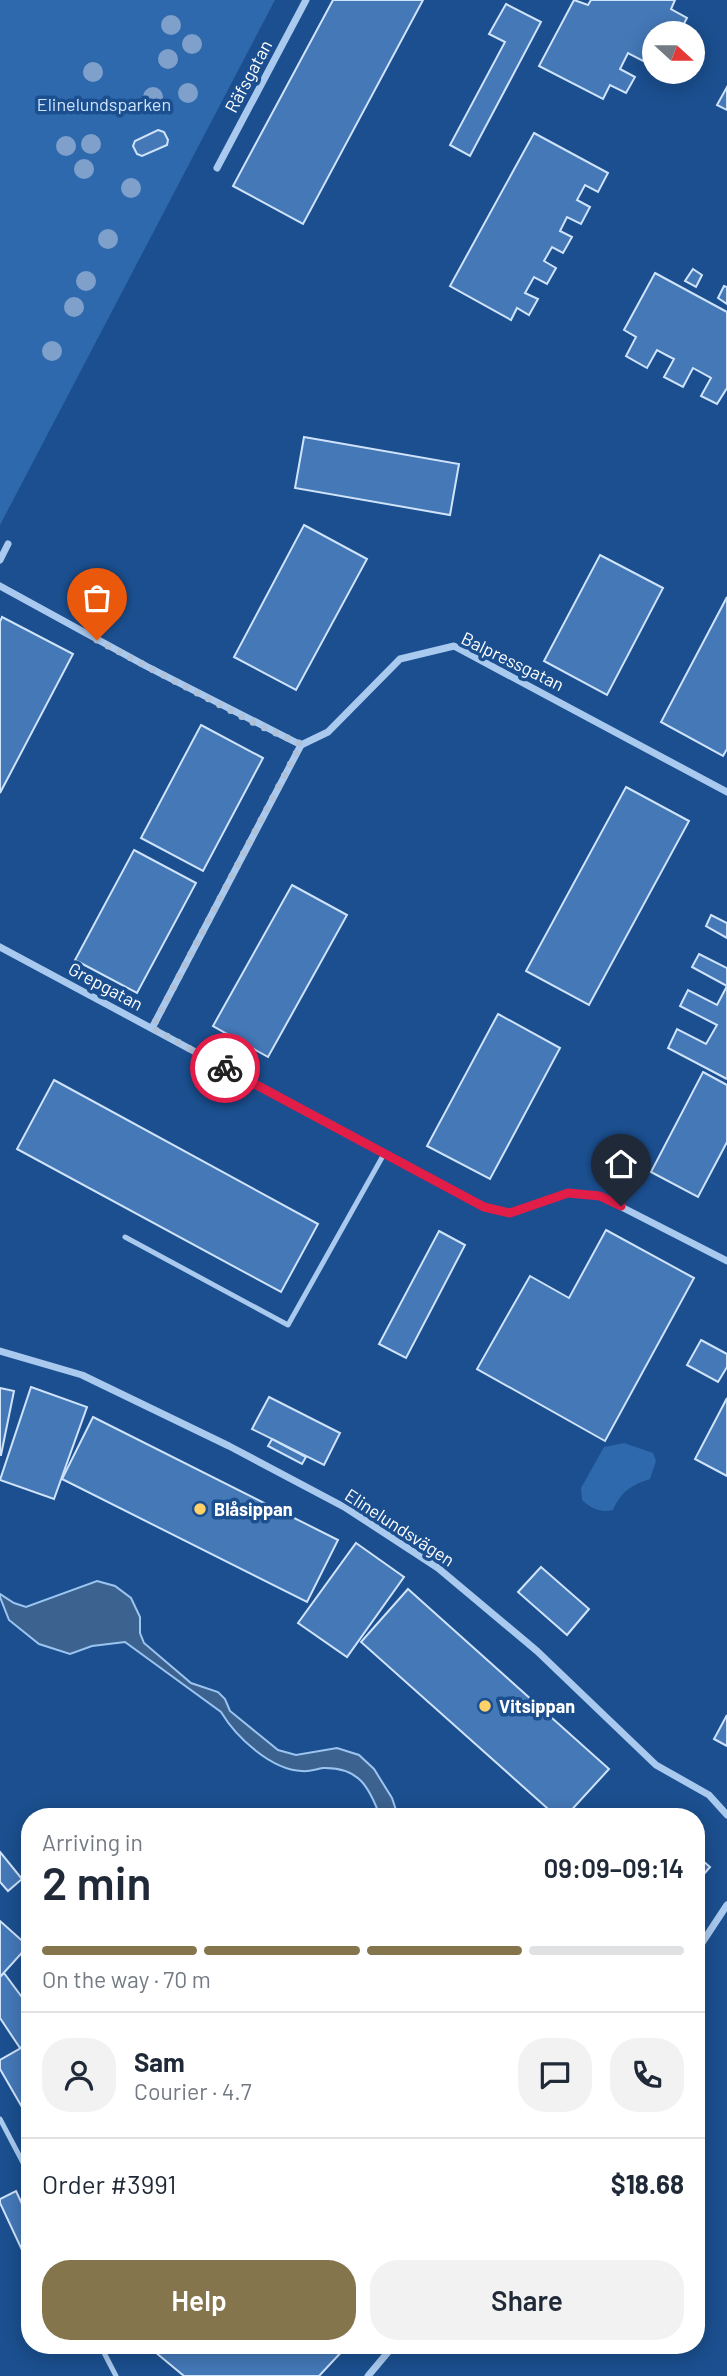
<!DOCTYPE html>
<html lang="en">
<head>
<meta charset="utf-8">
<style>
  body { margin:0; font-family:Barlow,sans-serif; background:#f2f2f3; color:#1f2937; height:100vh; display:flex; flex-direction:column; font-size:26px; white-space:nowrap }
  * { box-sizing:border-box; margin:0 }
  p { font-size:23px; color:#747a83 }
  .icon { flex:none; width:38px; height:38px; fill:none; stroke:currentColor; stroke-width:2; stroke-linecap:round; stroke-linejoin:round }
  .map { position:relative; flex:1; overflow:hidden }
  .panel { position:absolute; left:21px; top:1808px; width:684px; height:546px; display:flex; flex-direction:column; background:#fff; border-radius:28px; box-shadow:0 4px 18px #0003 }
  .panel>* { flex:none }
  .needle { width:46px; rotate:111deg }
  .fabs { position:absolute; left:642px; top:21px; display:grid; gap:14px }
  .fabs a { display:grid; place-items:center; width:63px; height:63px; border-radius:50%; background:#fff; box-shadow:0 4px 18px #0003; font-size:35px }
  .pin { position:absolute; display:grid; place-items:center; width:60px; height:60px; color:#fff; margin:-72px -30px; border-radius:50% 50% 50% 0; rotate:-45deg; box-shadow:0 0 7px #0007 }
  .pin .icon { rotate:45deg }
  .courier { position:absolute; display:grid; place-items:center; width:70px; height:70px; margin:-35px; border:5px solid #e11d48; border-radius:50%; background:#fff; color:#222; box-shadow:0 2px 9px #0007 }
  .overview em { font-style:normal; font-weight:600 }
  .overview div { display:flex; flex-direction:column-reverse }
  .overview { display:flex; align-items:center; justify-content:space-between; height:119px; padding:0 21px }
  h1 { font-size:46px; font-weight:600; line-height:52px }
  .bar { display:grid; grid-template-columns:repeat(4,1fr); gap:10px 7px; align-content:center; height:84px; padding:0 21px }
  .bar i { height:9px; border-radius:5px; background:#e0e1e3 }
  .bar .active { background:#84754c }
  .bar p { grid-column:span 4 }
  .line { display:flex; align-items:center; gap:18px; padding:0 21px; border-top:2px solid #e0e1e3 }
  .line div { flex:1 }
  .round { display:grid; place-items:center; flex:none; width:74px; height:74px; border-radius:28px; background:#f2f2f3 }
  .cta { display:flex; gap:14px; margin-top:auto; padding:14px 21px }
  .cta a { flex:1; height:80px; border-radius:28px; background:#84754c; color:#fff; font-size:28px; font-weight:600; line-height:80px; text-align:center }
  .cta a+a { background:#f2f2f3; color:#1f2937 }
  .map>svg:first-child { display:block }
  .green { fill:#2e69ad }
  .water { fill:#3c6290; stroke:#9cc4f0; stroke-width:2 }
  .building { fill:#4478b7; stroke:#cfe3fa; stroke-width:2 }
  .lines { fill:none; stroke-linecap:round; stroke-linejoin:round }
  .service { stroke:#a9c9ee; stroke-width:5 }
  .minor { stroke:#a9c9ee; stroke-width:7 }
  .tree { fill:#7ea0ca }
  .done { stroke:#afc1d8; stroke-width:7; stroke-dasharray:0 12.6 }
  .route { stroke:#e11d48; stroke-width:9 }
  .poi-dot { fill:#ffd166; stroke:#1b4f8f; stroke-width:2.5 }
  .labels { text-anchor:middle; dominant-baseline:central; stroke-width:7; stroke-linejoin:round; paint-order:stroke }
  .street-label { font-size:18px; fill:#fff; stroke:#1b4f8f }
  .park-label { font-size:18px; fill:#cfe3fa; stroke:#1b4f8f }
  .poi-label { font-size:18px; font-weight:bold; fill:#fff; stroke:#1b4f8f; text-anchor:start }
</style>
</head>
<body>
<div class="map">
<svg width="727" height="2376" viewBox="0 0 727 2376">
  <rect width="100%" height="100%" fill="#1b4f8f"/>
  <g class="green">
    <path d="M0 0H275L0 525Z"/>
    <path d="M624 1443 653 1453 656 1461 650 1479C631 1485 621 1492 613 1510 600 1513 592 1509 582 1500L581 1488 604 1447Z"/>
  </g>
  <path class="water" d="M97 1581 115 1586 131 1598 140 1617V1633L144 1643 191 1683 218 1692 225 1699 230 1711 278 1750 296 1755 337 1748 359 1755 374 1769 392 1798 398 1816H380C369 1787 359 1767 323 1768 316 1769 309 1772 302 1771 271 1770 236 1737 221 1712L125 1642 92 1646 70 1654 39 1644 9 1620 0 1597V1594L14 1603 26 1607Z"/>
  <g class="building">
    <path d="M333 0H423L303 224 233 186Z"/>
    <path d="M574 0 588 5 591 0H675L671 9 687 18 679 33H674L661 27 658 33H654V40L643 61 628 53 620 69 635 77 626 93 610 85 603 99 539 66Z"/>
    <path d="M506 4 541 22 470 156 450 145 505 42 489 34Z"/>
    <path d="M727 87V110L717 105Z"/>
    <path d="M158 130 164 132 168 140 167 145 142 156 137 154 133 146 135 141Z"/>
    <path d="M534 133 608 173 598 192 585 185 577 200 590 207 581 224 567 217 560 231 572 237 563 253 552 247 544 261 556 268 547 284 534 277 525 293 538 299 529 315 517 308 511 320 450 286Z"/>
    <path d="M693 269 702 275 696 287 685 281Z"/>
    <path d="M655 273 727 312V388L717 404 701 396 711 378 693 368 683 387 664 377 674 359 668 356 657 350 647 368 626 356 636 337 624 330Z"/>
    <path d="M724 286 727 287V304L718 298Z"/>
    <path d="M304 437 459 464 450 515 295 488Z"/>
    <path d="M304 525 367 559 296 690 234 657Z"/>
    <path d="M600 555 663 588 607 695 544 661Z"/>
    <path d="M727 597V749L723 756 661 722Z"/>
    <path d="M2 617 73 654 0 793V622Z"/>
    <path d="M201 725 263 758 203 871 141 838Z"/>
    <path d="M626 787 689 821 589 1005 526 971Z"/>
    <path d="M134 850 196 883 137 993 75 960Z"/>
    <path d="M292 885 347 915 268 1057 213 1026Z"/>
    <path d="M711 915 727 923V938L706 926Z"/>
    <path d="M699 954 727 968V1079L668 1048 677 1029 706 1044 717 1025 680 1006 688 990 717 1005 727 986 692 967Z"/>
    <path d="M498 1014 560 1048 490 1179 427 1146Z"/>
    <path d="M703 1072 727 1085V1142L698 1197 651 1172Z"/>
    <path d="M54 1080 318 1224 281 1292 17 1149Z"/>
    <path d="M606 1230 694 1278 605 1441 477 1369 530 1276 569 1298Z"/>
    <path d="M439 1231 465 1245 406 1358 379 1344Z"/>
    <path d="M701 1340 727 1354V1367L718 1382 687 1365Z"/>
    <path d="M31 1387 87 1407 54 1499 0 1480Z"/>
    <path d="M0 1388 14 1391 1 1455H0Z"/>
    <path d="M269 1397 340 1433 324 1465 252 1429Z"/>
    <path d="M727 1398V1476L695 1459Z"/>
    <path d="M93 1417 338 1540 307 1602 62 1479Z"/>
    <path d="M272 1439 306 1457 302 1464 268 1446Z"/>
    <path d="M356 1543 404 1577 347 1657 298 1623Z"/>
    <path d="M541 1567 589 1609 567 1635 518 1592Z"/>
    <path d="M408 1589 609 1769 566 1816H556L361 1642Z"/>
    <path d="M727 1715V1746L714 1739Z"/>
    <path d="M0 1852 22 1879 8 1891 0 1882Z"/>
    <path d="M696 1855 710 1867 696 1883Z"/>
    <path d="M0 1921 28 1946 0 1977Z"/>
    <path d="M4 1973 30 2008V2043L20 2048 0 2018V1977Z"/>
    <path d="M30 2043V2121L0 2069V2060Z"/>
    <path d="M16 2191 30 2221V2247L22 2250 0 2203V2199Z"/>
    <path d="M161 2345H348L319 2376H184L155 2352Z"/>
  </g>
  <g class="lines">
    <g class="service">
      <path d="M125 1237 288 1325 384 1154"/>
      <path d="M0 2119 30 2176"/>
      <path d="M100 2345 116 2376"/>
    </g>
    <g class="minor">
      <path d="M217 168 306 0"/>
      <path d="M0 560 8 544"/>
      <path d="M0 586 146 666 301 745 328 732 400 659 454 646 727 792"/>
      <path d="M0 947 484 1207 510 1213 568 1193 600 1196 727 1261"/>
      <path d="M152 1028 301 745"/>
      <path d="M0 1351 82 1375 229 1446 346 1508 438 1568 537 1651 656 1765 709 1795 727 1815"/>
      <path d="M696 1952 727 1905"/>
      <path d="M368 2376 394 2345"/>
    </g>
  </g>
  <g class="tree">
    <circle cx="171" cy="25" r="10"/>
    <circle cx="192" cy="44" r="10"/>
    <circle cx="168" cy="59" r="10"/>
    <circle cx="93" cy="72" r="10"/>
    <circle cx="188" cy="93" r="10"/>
    <circle cx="153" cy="97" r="10"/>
    <circle cx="91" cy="144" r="10"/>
    <circle cx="66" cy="146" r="10"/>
    <circle cx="84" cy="169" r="10"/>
    <circle cx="131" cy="188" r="10"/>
    <circle cx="108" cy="239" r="10"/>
    <circle cx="86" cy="281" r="10"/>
    <circle cx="74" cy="307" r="10"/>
    <circle cx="52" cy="351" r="10"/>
  </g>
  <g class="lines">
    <path class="done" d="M97 640 258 725 301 744 152 1028 225 1068"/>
    <path class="route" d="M225 1068 484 1207 510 1213 568 1193 600 1196 621 1206"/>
  </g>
  <g class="poi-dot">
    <circle cx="200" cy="1509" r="7"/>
    <circle cx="485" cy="1706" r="7"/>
  </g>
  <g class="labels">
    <g class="street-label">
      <text transform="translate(248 76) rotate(-62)">Räfsgatan</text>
      <text transform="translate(513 661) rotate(26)">Balpressgatan</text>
      <text transform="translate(106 986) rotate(28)">Grepgatan</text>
      <text transform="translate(400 1527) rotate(33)">Elinelundsvägen</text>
    </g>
    <g class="park-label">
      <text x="104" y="104">Elinelundsparken</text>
    </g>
    <g class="poi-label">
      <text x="214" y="1509">Blåsippan</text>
      <text x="499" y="1706">Vitsippan</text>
    </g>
  </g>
</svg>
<div class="fabs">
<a><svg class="needle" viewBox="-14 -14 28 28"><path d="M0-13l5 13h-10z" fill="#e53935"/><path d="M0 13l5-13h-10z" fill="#747a83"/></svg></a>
</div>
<div class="pin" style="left:97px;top:640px;background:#ea580c"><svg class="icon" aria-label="bag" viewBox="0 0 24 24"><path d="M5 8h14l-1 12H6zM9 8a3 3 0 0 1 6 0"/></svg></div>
<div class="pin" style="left:621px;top:1206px;background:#1f2937"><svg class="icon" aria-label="home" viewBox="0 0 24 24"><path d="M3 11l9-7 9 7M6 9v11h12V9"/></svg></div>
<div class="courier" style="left:225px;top:1068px"><svg class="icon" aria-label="bike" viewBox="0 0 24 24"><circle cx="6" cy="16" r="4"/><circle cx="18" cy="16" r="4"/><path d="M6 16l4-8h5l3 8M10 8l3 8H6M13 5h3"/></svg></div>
<section class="panel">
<div class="overview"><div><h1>2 min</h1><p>Arriving in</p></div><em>09:09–09:14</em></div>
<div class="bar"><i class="active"></i><i class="active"></i><i class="active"></i><i></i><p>On the way · 70 m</p></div>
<div class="line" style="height:126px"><a class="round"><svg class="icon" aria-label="person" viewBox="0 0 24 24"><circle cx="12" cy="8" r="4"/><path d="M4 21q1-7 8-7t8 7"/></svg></a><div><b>Sam</b><p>Courier · 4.7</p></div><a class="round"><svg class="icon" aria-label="chat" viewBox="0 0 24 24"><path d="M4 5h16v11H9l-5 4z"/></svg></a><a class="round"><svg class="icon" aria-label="phone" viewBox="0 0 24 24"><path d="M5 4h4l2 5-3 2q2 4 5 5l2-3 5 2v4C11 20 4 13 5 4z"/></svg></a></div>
<div class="line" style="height:91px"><div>Order #3991</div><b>$18.68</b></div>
<div class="cta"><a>Help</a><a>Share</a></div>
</section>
</div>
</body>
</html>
